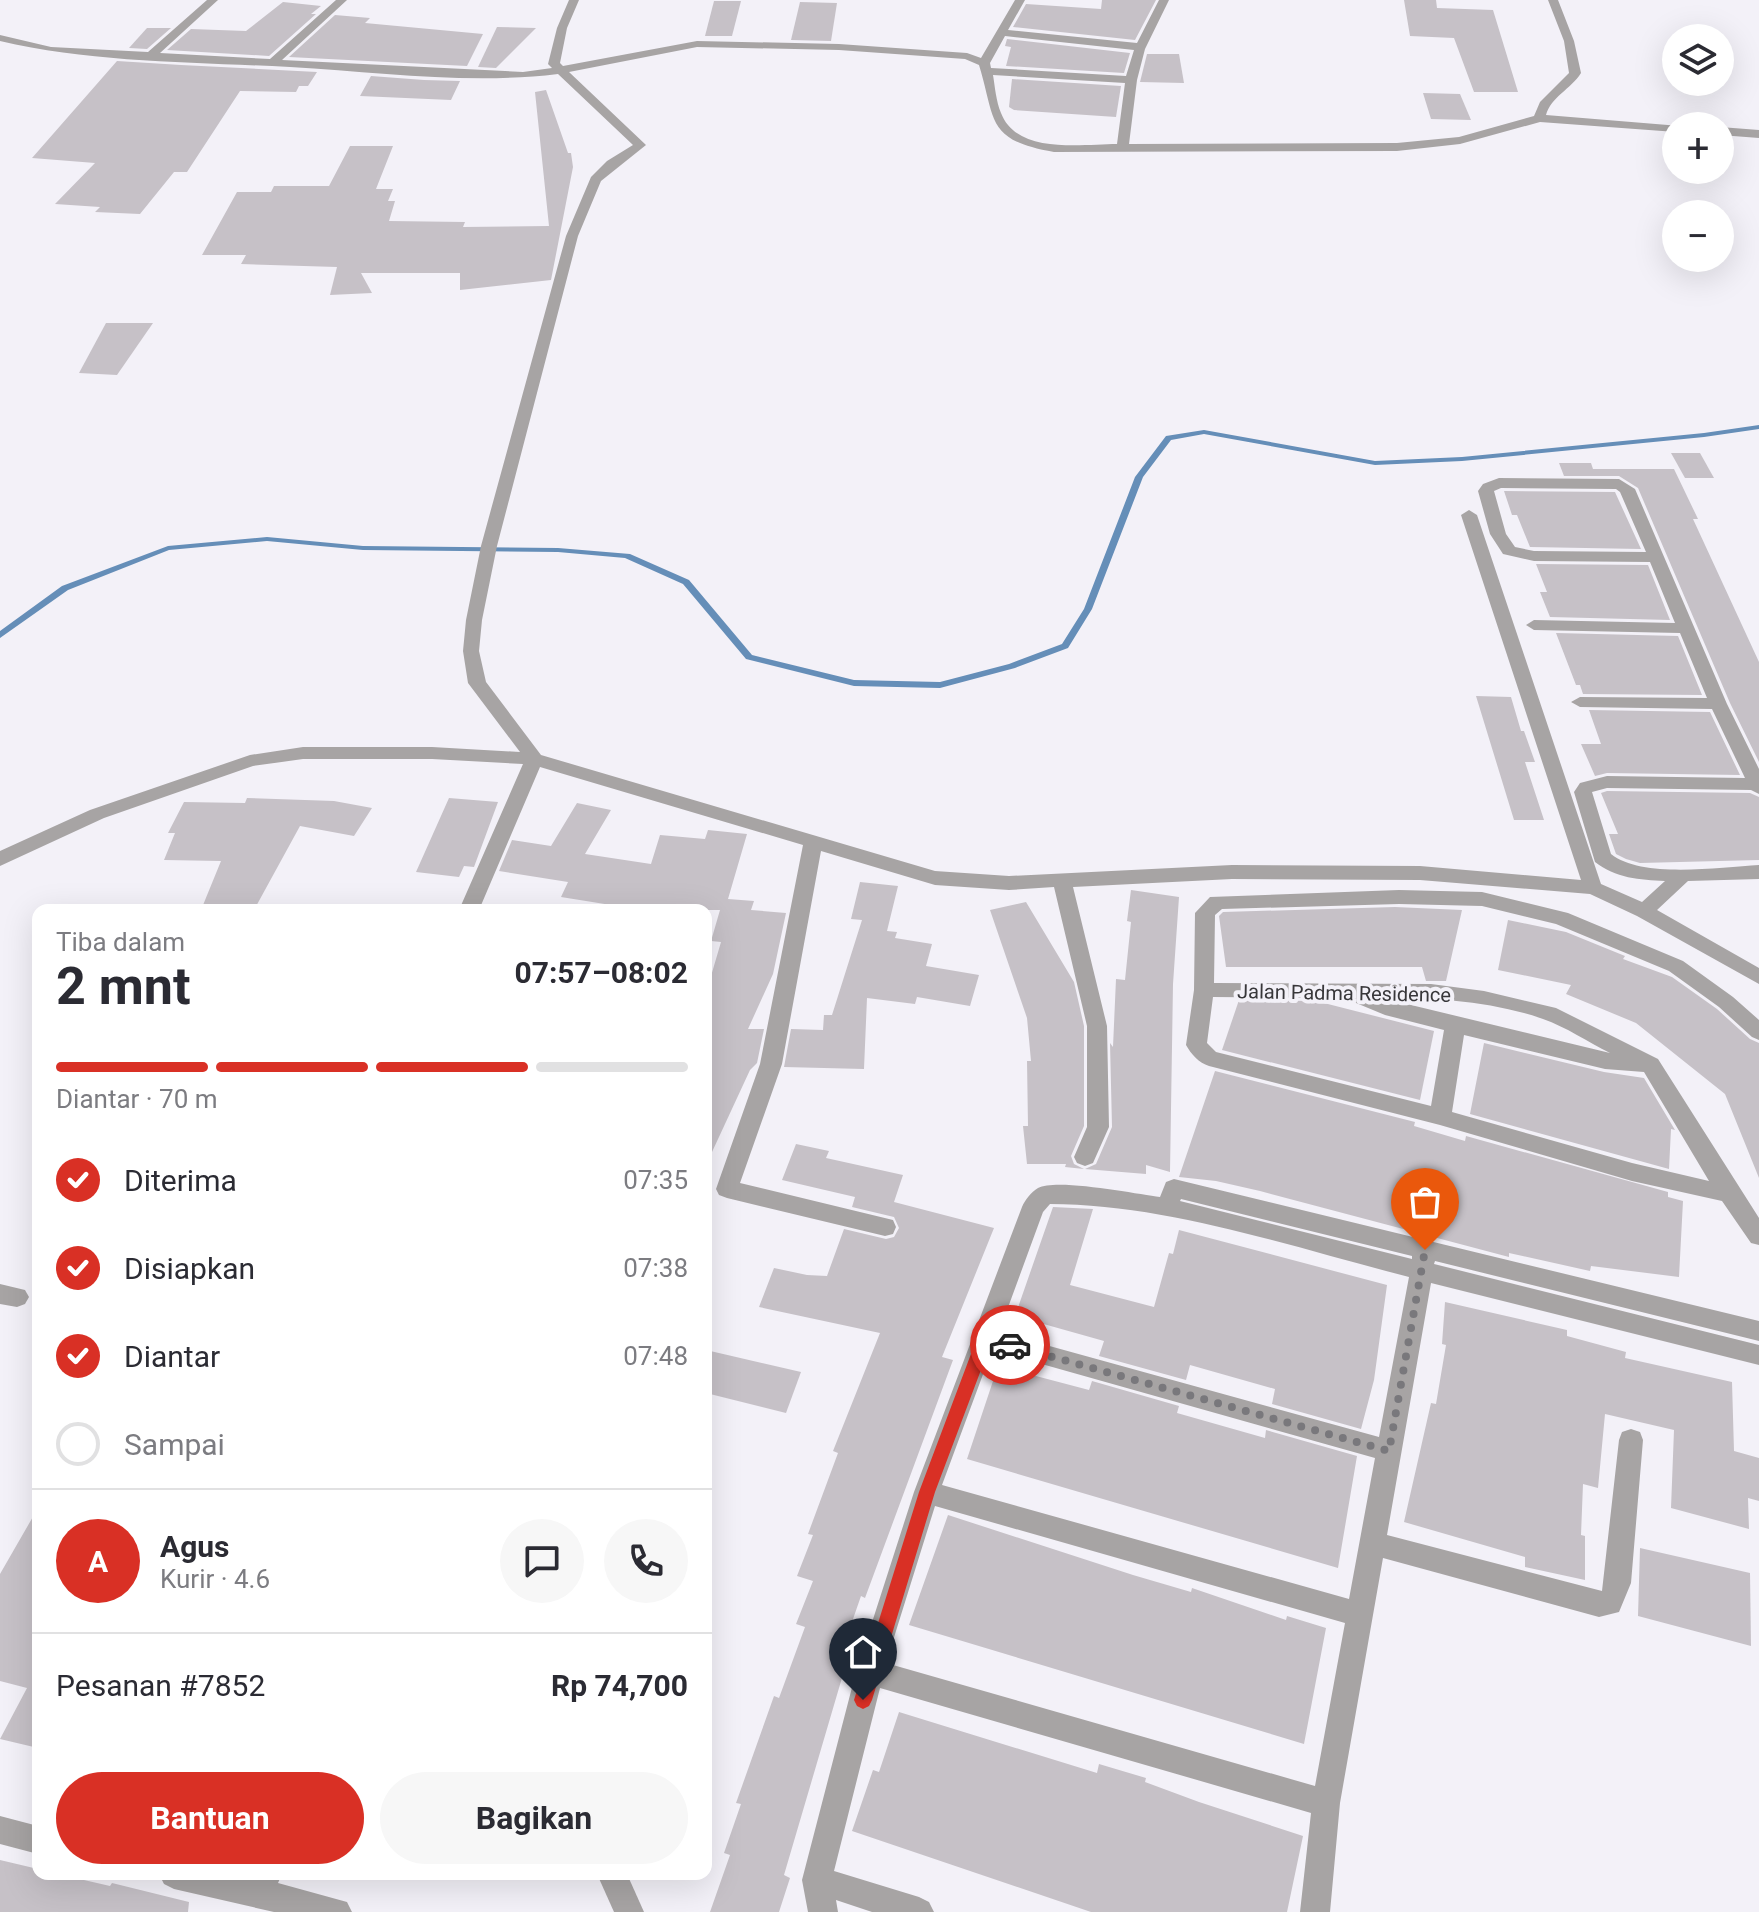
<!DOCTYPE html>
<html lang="id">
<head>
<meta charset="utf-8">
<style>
  body { margin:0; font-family:Roboto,sans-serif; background:#f7f7f7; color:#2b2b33; height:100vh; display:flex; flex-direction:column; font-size:30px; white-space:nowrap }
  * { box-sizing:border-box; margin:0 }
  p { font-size:26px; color:#7c7c81 }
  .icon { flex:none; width:44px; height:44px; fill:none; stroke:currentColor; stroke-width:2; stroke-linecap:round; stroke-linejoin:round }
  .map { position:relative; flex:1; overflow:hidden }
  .side { position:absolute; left:32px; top:904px; width:680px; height:976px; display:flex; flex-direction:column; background:#fff; border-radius:16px; box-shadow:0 8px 32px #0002 }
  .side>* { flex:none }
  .fabs { position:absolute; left:1662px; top:24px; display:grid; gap:16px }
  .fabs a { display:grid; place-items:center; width:72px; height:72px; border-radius:50%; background:#fff; box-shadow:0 8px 32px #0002; font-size:40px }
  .pin { position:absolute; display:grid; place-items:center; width:68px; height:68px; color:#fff; margin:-82px -34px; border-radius:50% 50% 50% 0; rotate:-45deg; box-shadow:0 0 8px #0007 }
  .pin .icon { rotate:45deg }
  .courier { position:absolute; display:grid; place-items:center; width:80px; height:80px; margin:-40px; border:6px solid #d93025; border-radius:50%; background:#fff; color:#222; box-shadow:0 2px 10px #0007 }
  .overview em { font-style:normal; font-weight:700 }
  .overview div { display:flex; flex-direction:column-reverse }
  .overview { display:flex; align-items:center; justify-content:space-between; height:136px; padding:0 24px }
  h1 { font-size:52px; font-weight:700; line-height:60px }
  .bar { display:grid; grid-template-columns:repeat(4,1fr); gap:12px 8px; align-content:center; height:96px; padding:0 24px }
  .bar i { height:10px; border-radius:6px; background:#e1e1e2 }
  .bar .selected { background:#d93025 }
  .bar p { grid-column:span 4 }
  .line { display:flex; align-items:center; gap:20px; padding:0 24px; border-top:2px solid #e1e1e2 }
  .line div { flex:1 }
  .round { display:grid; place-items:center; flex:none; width:84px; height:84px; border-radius:42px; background:#f7f7f7 }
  ol { padding:0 24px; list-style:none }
  li { display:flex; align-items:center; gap:24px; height:88px }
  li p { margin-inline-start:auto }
  li .icon { padding:8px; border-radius:50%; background:#d93025; color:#fff; stroke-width:4 }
  li:last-child { color:#7c7c81 }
  li i { width:44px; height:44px; border:4px solid #e1e1e2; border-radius:50% }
  .primary-button { display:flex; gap:16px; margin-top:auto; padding:16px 24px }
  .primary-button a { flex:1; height:92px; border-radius:48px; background:#d93025; color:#fff; font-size:32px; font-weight:700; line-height:92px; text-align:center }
  .primary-button a+a { background:#f7f7f7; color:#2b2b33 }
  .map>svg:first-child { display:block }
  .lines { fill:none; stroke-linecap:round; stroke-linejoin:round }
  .stream { fill:#658eb8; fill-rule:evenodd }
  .building { fill:#c6c1c7 }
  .minor { fill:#a7a4a4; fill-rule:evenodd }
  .route { fill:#d93025 }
  .done { stroke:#79787c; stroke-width:8; stroke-dasharray:0 14.4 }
  .labels { text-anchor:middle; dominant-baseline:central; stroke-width:8; stroke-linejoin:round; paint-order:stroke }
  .street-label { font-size:20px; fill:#38373a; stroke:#f3f1f8 }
</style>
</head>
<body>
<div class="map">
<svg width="1759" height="1912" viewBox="0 0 1759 1912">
  <rect width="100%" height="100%" fill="#f3f1f8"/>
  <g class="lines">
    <path class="stream" d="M1759 425V429L1704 437 1462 461 1375 465 1204 434 1171 440 1143 477 1092 609 1068 648 1015 668 940 688 854 686 746 659 683 584 625 558 558 552 363 550 267 541 169 550 68 590 0 638V631L62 586 168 546 267 537 363 546 558 548 630 554 689 580 752 655 854 680 940 682 1009 664 1062 644 1084 609 1135 477 1166 436 1204 430 1375 461 1462 457 1704 433Z"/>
  </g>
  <g class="building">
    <path d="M1102 0H1156L1135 40 1013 27 1026 4 1101 9Z"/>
    <path d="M1404 0H1436L1437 8 1493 10 1518 92H1474L1454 38 1410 36Z"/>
    <path d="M714 1H741L732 36H705Z"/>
    <path d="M283 2 321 6 311 14H316L269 56 167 50 191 29 246 31Z"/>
    <path d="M800 2 837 3 831 41 791 40Z"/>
    <path d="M335 15 370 18 365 23 483 34 467 66 289 57Z"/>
    <path d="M497 27 536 28 496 68 478 67Z"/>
    <path d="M147 28H171L147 49 129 48Z"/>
    <path d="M1007 39 1130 53 1124 73 1006 66 1011 47 1005 46Z"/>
    <path d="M1147 54H1179L1184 83 1140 82Z"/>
    <path d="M117 61 181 65 317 72 308 86H299L296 92 240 91 187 172H174L140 214 95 212 100 207 55 204 95 163 32 158Z"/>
    <path d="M371 76 424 80 460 81 451 100 360 96Z"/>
    <path d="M1012 79 1121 86 1116 117 1014 110 1009 107Z"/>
    <path d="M546 90 568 153H571L573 167 551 280 460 290V273H361L372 293 330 295 337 267 241 264 246 255H202L237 192H271L274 186H329L350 146H393L376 189H393L388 201H395L389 221 465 222 463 227 549 226 535 92Z"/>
    <path d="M1423 93 1460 94 1471 120 1431 119Z"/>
    <path d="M106 323H153L117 375 79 373Z"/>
    <path d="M1671 453H1700L1714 478H1685Z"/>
    <path d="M1559 463H1591L1593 469H1674L1698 519H1693L1759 662V762L1730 703 1638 488 1619 476H1564Z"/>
    <path d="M1504 491 1615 492 1641 549 1530 547 1517 515H1512Z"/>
    <path d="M1536 564 1648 565 1670 620 1550 617 1540 592H1547Z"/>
    <path d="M1556 633 1678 636 1702 695 1583 694 1580 685H1576Z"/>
    <path d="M1476 696 1511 697 1521 731H1524L1535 762H1525L1544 820H1514Z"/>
    <path d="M1589 710 1710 712 1740 775 1607 773 1595 776 1581 744H1601Z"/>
    <path d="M1607 791 1750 793 1759 797V860L1640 863 1626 859 1616 854 1609 834H1618L1601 793Z"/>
    <path d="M247 798 334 801 372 808 354 836 300 826 254 910H201L221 861 164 860 175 833H168L184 802 245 803Z"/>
    <path d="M449 798 498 802 474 867 464 866 459 877 416 872Z"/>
    <path d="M577 803 611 810 585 854 651 864 660 835 705 839 708 830 747 834 728 899 754 901 751 910 786 913 773 974 748 1029H764L757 1063 750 1070 706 1165V993L721 942 711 941 720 910H642L561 897 568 882 499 871 512 840 551 846Z"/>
    <path d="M860 882 898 886 887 931 897 932 895 938 932 944 926 966 979 975 970 1006 917 997 915 1004 867 998 864 1069 784 1067 791 1029 823 1030 824 1015H832L862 920 851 919Z"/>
    <path d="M1131 890 1179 897 1173 984 1170 1172 1146 1165V1174L1085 1169 1096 1164 1112 1127 1110 1043 1113 1047 1116 979 1125 980 1131 922 1127 921Z"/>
    <path d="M1026 902 1074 982 1084 1026V1126L1071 1156 1074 1164 1084 1169 1065 1167 1066 1164H1027L1023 1126H1028L1027 1061H1031L1027 1018 990 910Z"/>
    <path d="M1395 907 1462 910 1446 981H1426L1422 967H1226L1219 916 1223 912Z"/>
    <path d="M1508 920 1566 932 1625 956 1623 959 1672 977 1717 1009 1750 1039 1759 1043V1178L1725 1094 1636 1023 1566 994 1571 985 1498 970Z"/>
    <path d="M1239 1000 1316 1001 1434 1031 1420 1100 1222 1050Z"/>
    <path d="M1484 1043 1604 1072 1644 1078 1675 1130 1671 1129 1669 1169 1470 1114Z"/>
    <path d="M1215 1071 1415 1122 1414 1126 1465 1141 1466 1136 1668 1192V1197L1683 1201 1679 1277 1591 1266 1590 1271 1509 1253V1257L1260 1191 1216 1181 1179 1177Z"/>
    <path d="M796 1144 829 1151 826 1158 903 1175 894 1202 994 1228 942 1357 953 1360 865 1598 861 1596 836 1668 844 1671 784 1875 790 1878 779 1912H710L730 1855 724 1853 741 1804 736 1803 774 1696 779 1698 805 1627 796 1624 813 1581 797 1576 813 1535 808 1534 838 1453 833 1451 880 1333 759 1307 774 1268 807 1275 827 1276 844 1229 886 1239 894 1237 899 1228 894 1217 852 1207 855 1197 782 1180Z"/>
    <path d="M1053 1207 1093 1209 1070 1285 1154 1307 1169 1253 1173 1254 1179 1230 1387 1285 1374 1380 1361 1429 1272 1404 1275 1389 1190 1365 1186 1380 1099 1356 1104 1341 1015 1316Z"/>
    <path d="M1445 1302 1567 1330V1336L1626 1352 1625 1358 1732 1382 1734 1451 1759 1458V1501L1748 1498 1749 1529 1671 1508 1674 1430 1605 1414 1598 1488 1583 1484 1581 1535 1585 1536V1580L1525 1567V1557L1404 1522 1431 1403 1436 1404 1446 1345 1442 1344Z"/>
    <path d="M706 1350 801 1372 786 1413 706 1393Z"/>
    <path d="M998 1366 1089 1390 1092 1381 1179 1406 1177 1413 1265 1438 1266 1430 1357 1456 1338 1568 967 1459Z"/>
    <path d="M38 1508V1748L0 1739 27 1688 0 1681V1574Z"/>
    <path d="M948 1515 1133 1575 1191 1592 1192 1588 1286 1620 1287 1616 1326 1628 1304 1744 909 1625Z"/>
    <path d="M1640 1548 1750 1573 1751 1646 1638 1616Z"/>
    <path d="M899 1712 1097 1773 1099 1764 1146 1778 1145 1782 1199 1802 1303 1836 1287 1912H1091L852 1831 873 1770 879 1772Z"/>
    <path d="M0 1860 38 1869V1874H58L110 1886 112 1883 189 1902 188 1912H0Z"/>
  </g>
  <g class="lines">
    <g class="minor">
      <path d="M207 0H218L160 53 270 59 336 0H347L282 60 523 72 552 68 548 64 557 28 569 0H579L567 28 560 63 563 66 697 41 839 44 967 53 981 58 1015 0H1025L1008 30 1137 43 1159 0H1169L1145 49 1137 80 1129 144 1397 143 1459 137 1534 116 1540 102 1569 73 1564 41 1548 0H1558L1574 41 1581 73C1571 89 1551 97 1546 115L1680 126H1676V132L1540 122 1460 144 1397 151 1054 152C985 140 996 120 979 65L965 59 839 50 697 47 569 72 646 145 601 181 578 236 497 546 482 620 479 651 486 682 541 755 935 871 1009 876 1232 865 1420 866 1581 880 1461 515 1469 510 1477 515 1601 884 1642 902 1665 881C1640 880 1615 878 1595 862L1574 792 1580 783 1607 776 1745 778 1712 709 1580 707 1571 702 1580 697 1707 698 1680 633 1534 630 1526 625 1534 620 1675 623 1650 562 1534 561 1503 554 1490 534 1478 491 1483 484 1499 478 1619 479 1635 489 1727 704 1759 769V794L1751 790 1607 788 1592 792 1611 854C1642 879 1720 867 1759 865V879L1688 881 1657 910 1759 968V984L1637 916 1590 894 1420 880 1232 879 1073 887 1107 1026 1109 1127 1093 1163 1085 1166 1077 1163 1074 1157 1087 1127V1026L1054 887 1009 890 935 885 821 851 782 1064 740 1183 893 1220 896 1227 893 1234 885 1236 727 1198 719 1195 716 1189 760 1064 803 845 540 767 479 910H459L523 764 432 759H303L253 766 104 818 0 866V851L90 810 250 755 303 747H432L520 752 468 683 463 651 466 620 481 546 566 236 591 177 607 161 633 145 558 74C470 85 379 72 290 67 194 62 94 63 0 41V35L51 47 148 52ZM1005 36 1134 50 1126 76 991 68 990 63ZM993 75 1125 83 1117 144C1082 144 1017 155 1001 113 996 101 995 87 993 75ZM1501 488 1616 489 1620 492 1646 552 1534 551 1515 547 1506 534 1494 491Z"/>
      <path d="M1720 127 1759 130V138L1720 135Z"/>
      <path d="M1399 890 1482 892 1568 913 1683 961 1733 997 1759 1020V1040L1752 1037 1719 1007 1669 971 1556 924 1482 906 1399 904 1222 909 1215 915 1214 983 1431 984 1484 991 1556 1008 1658 1059 1759 1218V1245L1751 1243 1722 1201 1632 1181 1440 1125 1209 1066C1199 1063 1191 1054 1186 1045L1194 990 1195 913 1210 897ZM1213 997 1344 998 1385 1015 1444 1030 1431 1106 1216 1052 1207 1043ZM1382 998C1435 998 1492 1001 1543 1019 1566 1027 1588 1042 1610 1053ZM1464 1035 1605 1069 1644 1072 1709 1181 1632 1163 1452 1112Z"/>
      <path d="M1174 1179 1759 1321V1341L1435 1261 1434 1264 1759 1345V1365L1431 1283 1387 1535 1602 1591 1619 1440 1622 1432 1631 1429 1640 1432 1643 1440 1631 1583 1619 1612 1599 1617 1383 1558 1340 1803 1330 1912H1300L1311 1813 880 1688 834 1871 919 1897 929 1902 934 1912H872L836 1900 838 1912H808L802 1880 856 1672 914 1492 1022 1207C1025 1200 1031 1192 1038 1188 1057 1178 1136 1194 1160 1197L1166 1182ZM1181 1199 1412 1256V1259L1180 1201ZM1050 1204C1167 1204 1295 1248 1409 1277L1379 1437 999 1332 1043 1212ZM992 1350 1375 1458 1349 1599 942 1485ZM935 1506 1345 1623 1315 1786 886 1663Z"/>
      <path d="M0 1284 25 1290 29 1297 25 1304 17 1307 0 1304Z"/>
      <path d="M0 1816 38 1826V1854L0 1844Z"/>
      <path d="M159 1874H237L251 1877 252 1874H282L278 1883 347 1902 352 1912H274L174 1889 164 1884Z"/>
      <path d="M597 1874H627L644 1912H614Z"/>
    </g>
  </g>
  <path class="route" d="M985 1332 1016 1340 1018 1345 1010 1352 990 1346 935 1492 872 1700 869 1706 863 1709 857 1706 854 1700 919 1492 977 1338Z"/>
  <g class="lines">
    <path class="done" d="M1010 1345 1389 1451 1425 1250"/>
  </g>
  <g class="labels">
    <g class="street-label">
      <text transform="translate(1344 993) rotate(1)">Jalan Padma Residence</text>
    </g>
  </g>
</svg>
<div class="fabs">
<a><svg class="icon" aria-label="layers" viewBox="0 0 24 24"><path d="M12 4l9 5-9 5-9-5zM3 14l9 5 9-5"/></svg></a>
<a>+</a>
<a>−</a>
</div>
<div class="pin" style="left:1425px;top:1250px;background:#ea580c"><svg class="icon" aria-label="bag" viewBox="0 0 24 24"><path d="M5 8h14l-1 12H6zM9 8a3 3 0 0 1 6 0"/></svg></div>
<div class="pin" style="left:863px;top:1700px;background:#1f2937"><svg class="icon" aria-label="home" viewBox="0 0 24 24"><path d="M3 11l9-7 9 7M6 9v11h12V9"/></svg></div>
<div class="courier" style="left:1010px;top:1345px"><svg class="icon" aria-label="car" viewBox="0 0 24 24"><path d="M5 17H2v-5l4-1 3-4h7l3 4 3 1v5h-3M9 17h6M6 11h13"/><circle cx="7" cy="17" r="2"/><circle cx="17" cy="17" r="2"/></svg></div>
<section class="side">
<div class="overview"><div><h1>2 mnt</h1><p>Tiba dalam</p></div><em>07:57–08:02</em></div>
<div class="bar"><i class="selected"></i><i class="selected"></i><i class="selected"></i><i></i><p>Diantar · 70 m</p></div>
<ol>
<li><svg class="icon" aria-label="check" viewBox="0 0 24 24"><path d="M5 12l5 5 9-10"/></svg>Diterima<p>07:35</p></li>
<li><svg class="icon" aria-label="check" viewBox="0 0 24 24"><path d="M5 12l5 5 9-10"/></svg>Disiapkan<p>07:38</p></li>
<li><svg class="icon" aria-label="check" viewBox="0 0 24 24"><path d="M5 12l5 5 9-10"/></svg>Diantar<p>07:48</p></li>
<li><i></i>Sampai</li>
</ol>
<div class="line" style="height:144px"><b class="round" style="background:#d93025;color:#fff">A</b><div><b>Agus</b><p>Kurir · 4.6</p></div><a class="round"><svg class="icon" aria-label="chat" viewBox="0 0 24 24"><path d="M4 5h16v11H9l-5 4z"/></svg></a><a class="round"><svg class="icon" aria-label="phone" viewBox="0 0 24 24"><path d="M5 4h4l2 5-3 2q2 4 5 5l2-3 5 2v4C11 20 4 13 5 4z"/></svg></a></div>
<div class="line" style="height:104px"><div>Pesanan #7852</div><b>Rp 74,700</b></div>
<div class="primary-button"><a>Bantuan</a><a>Bagikan</a></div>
</section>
</div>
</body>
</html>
